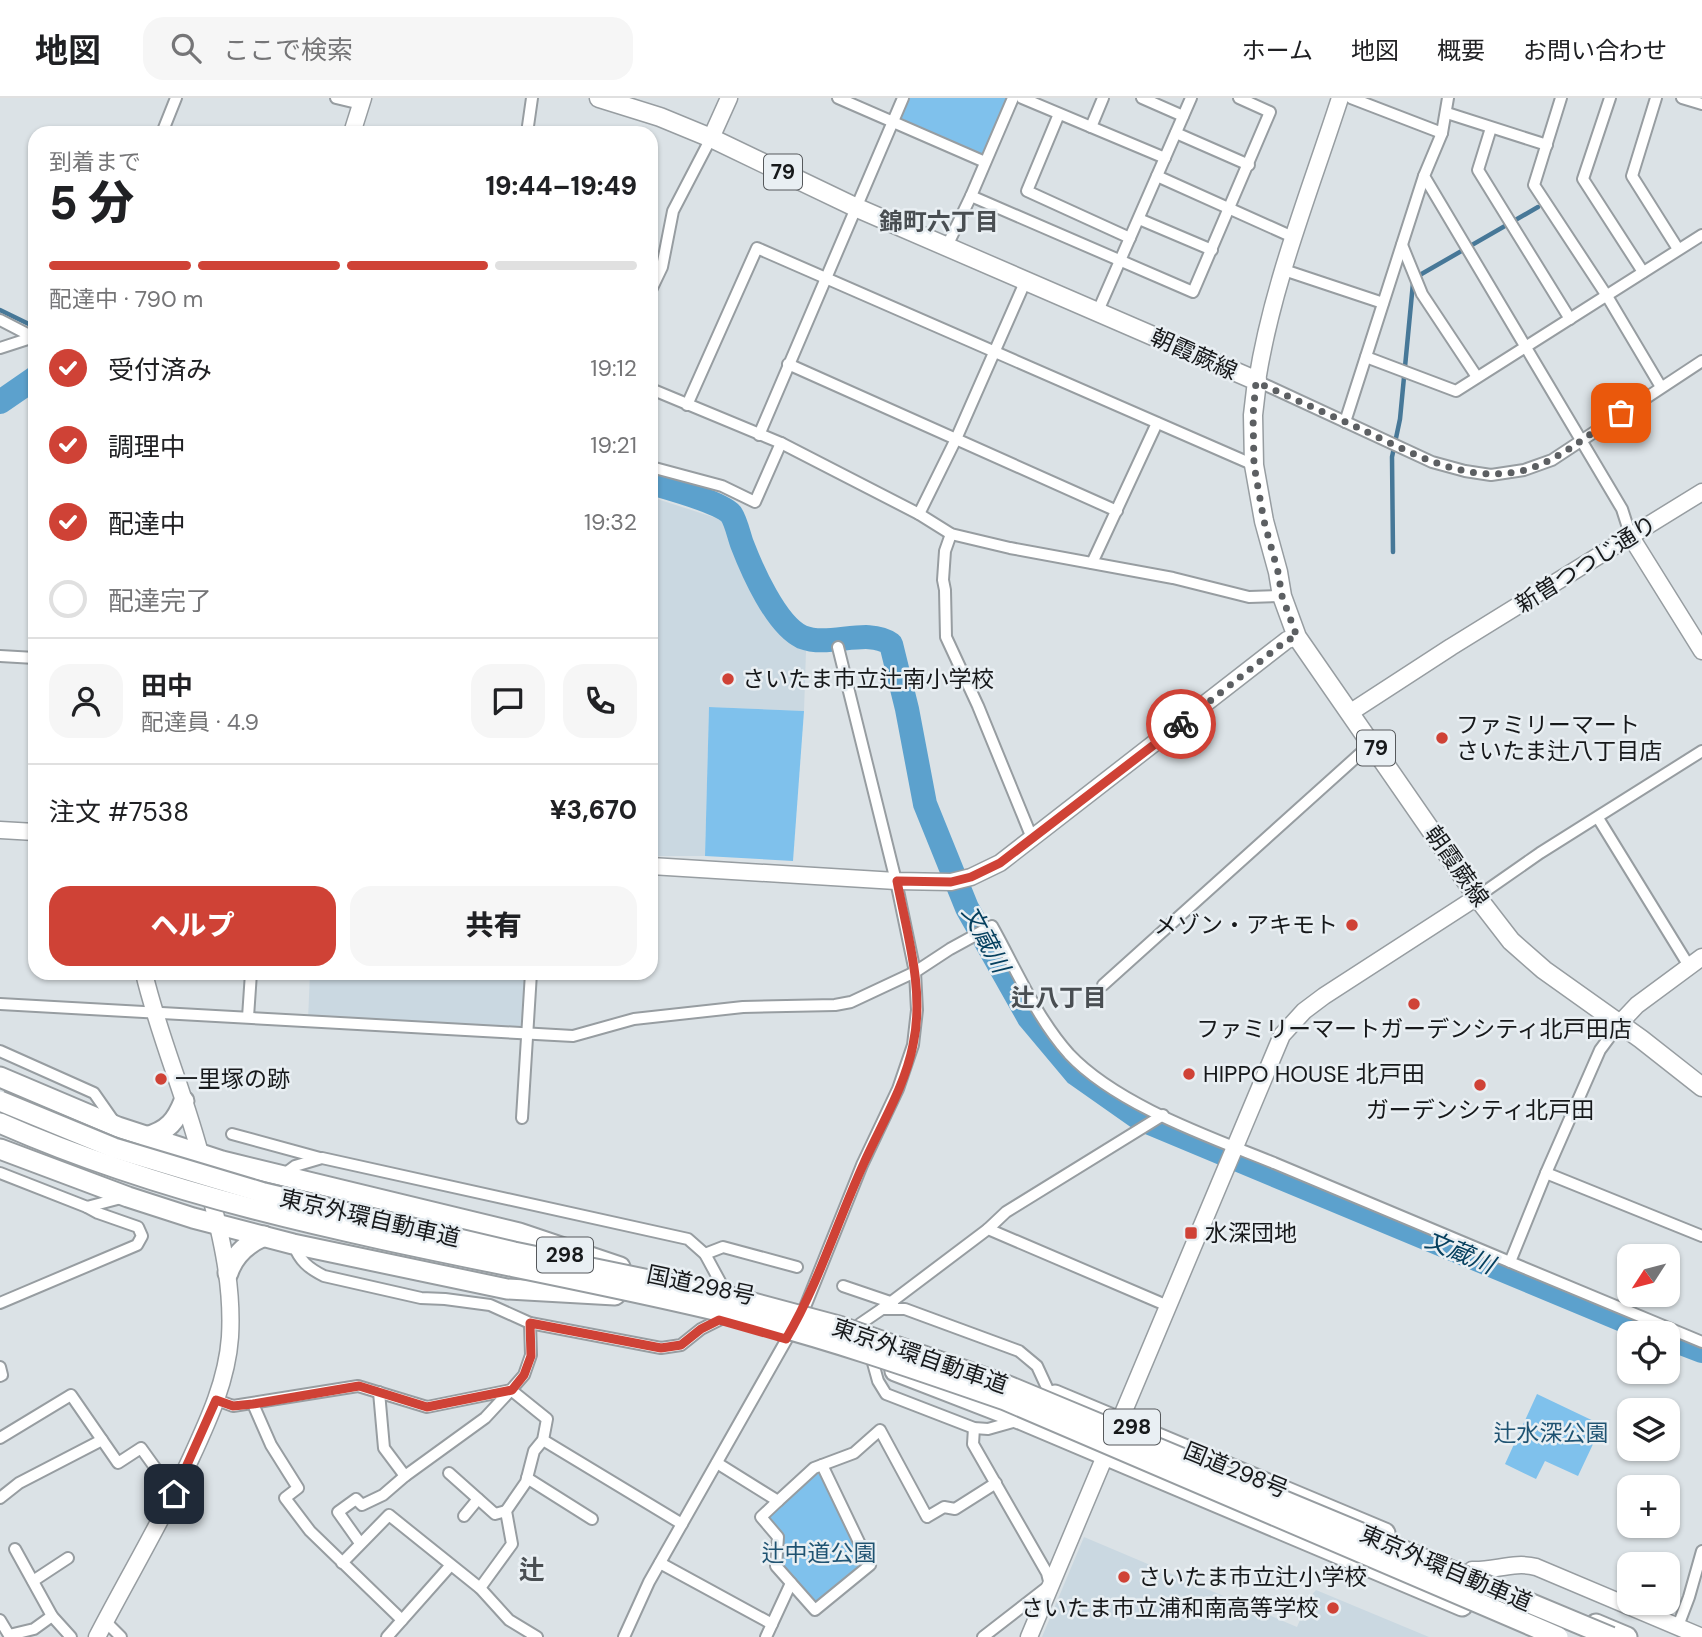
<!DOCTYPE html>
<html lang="ja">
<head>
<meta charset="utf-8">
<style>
  body { margin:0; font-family:"DM Sans","Noto Sans JP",sans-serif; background:#f6f6f6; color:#202124; height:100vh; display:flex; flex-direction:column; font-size:26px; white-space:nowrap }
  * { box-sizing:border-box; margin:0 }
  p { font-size:23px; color:#757577 }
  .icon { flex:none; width:38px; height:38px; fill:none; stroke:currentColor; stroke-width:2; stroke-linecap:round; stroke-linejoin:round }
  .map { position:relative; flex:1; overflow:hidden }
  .panel { position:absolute; left:28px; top:28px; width:630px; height:854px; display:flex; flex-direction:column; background:#fff; border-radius:21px; box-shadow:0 2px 5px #0004 }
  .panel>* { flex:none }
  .needle { width:46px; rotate:234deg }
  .buttons { position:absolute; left:1617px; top:1146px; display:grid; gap:14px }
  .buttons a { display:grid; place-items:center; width:63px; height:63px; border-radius:14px; background:#fff; box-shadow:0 2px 5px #0004; font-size:35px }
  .pin { position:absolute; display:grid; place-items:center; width:60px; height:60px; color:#fff; margin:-30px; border-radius:14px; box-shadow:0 4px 10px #0006 }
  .courier { position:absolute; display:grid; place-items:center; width:70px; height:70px; margin:-35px; border:5px solid #cf4236; border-radius:50%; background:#fff; color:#222; box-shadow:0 2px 9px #0007 }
  .overview em { font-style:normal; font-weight:800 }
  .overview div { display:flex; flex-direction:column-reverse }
  .overview { display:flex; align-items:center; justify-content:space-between; height:119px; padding:0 21px }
  h1 { font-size:46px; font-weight:800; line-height:52px }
  .bar { display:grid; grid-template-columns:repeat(4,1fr); gap:10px 7px; align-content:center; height:84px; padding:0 21px }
  .bar i { height:9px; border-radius:5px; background:#e0e0e0 }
  .bar .current { background:#cf4236 }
  .bar p { grid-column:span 4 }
  .line { display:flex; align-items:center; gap:18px; padding:0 21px; border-top:2px solid #e0e0e0 }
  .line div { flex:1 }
  .round { display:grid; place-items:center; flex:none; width:74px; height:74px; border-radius:21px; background:#f6f6f6 }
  ol { padding:0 21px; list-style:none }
  li { display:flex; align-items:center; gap:21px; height:77px }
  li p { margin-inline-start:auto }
  li .icon { padding:7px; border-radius:50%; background:#cf4236; color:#fff; stroke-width:4 }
  li:last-child { color:#757577 }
  li i { width:38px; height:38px; border:4px solid #e0e0e0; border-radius:50% }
  .cta { display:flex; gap:14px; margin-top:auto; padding:14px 21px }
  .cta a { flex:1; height:80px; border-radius:21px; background:#cf4236; color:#fff; font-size:28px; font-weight:800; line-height:80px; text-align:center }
  .cta a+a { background:#f6f6f6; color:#202124 }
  header { display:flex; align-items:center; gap:42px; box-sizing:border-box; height:98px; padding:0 35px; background:#fff; border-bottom:2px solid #e0e0e0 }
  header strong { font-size:33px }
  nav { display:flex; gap:38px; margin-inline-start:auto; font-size:24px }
  .search { width:490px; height:63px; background:#f6f6f6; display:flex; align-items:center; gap:18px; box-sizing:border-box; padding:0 24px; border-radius:21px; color:#757577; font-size:26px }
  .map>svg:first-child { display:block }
  .built { fill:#cad8e1 }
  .green { fill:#7fc1ec }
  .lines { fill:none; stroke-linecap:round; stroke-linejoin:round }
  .stream { stroke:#477898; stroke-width:4.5 }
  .river { stroke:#5ca1cd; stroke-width:24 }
  .street-casing { stroke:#979da1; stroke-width:14 }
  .secondary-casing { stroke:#979da1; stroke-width:19 }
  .primary-casing { stroke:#979da1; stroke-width:21 }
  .highway-casing { stroke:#979da1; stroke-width:23 }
  .street { stroke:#fff; stroke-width:10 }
  .secondary { stroke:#fff; stroke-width:16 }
  .primary { stroke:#fff; stroke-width:18 }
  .highway { stroke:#fff; stroke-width:19 }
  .highway-bridge-casing { stroke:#979da1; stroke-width:23; stroke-linecap:butt }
  .highway-bridge { stroke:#fff; stroke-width:19 }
  .done { stroke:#5c5f62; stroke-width:7; stroke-dasharray:0 12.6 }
  .route { stroke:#cf4236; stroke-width:9 }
  .poi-dot { fill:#cf4236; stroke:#e9eff3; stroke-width:2.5 }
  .labels { text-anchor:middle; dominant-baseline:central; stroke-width:5; stroke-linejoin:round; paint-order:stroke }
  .shield { fill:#e9eff3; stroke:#56595c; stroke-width:2 }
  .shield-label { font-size:21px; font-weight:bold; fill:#17191b }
  .street-label { font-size:23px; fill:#17191b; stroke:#e9eff3 }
  .poi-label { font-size:23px; fill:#17191b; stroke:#e9eff3; text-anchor:start }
  .park-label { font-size:23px; fill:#1f5372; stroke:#e9eff3 }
  .neighbourhood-label { font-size:24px; font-weight:bold; fill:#494e52; stroke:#e9eff3 }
  .water-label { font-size:24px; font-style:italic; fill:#06405f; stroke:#e9eff3 }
  .quarter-label { font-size:26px; font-weight:bold; fill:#494e52; stroke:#e9eff3 }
</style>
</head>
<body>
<header>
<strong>地図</strong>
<div class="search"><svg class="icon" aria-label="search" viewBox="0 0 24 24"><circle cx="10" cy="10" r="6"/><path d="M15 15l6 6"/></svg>ここで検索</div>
<nav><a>ホーム</a><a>地図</a><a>概要</a><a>お問い合わせ</a></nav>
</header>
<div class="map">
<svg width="1702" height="1539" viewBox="0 0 1702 1539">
  <rect width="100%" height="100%" fill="#dbe2e6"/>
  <g class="built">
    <path d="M651 399 716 420 734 430 744 472 768 517 781 538 806 553 804 613 709 609 705 758H651Z"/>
    <path d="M310 875H531L528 935 308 922Z"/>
    <path d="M1084 1439 1297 1529 1310 1499 1316 1492 1429 1539H1042Z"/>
  </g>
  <g class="green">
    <path d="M903 0H1013L985 64 892 24Z"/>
    <path d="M709 609 804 613 793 763 705 758Z"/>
    <path d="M1537 1296 1602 1327 1578 1378 1545 1363 1536 1381 1505 1366Z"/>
    <path d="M822 1367 870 1467 814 1510 776 1468 778 1439 761 1419Z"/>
  </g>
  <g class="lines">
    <g class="stream">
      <path d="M1418 178 1538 109"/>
      <path d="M0 212 35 229"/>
      <path d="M1393 454 1392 359 1400 321 1413 185"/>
    </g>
    <g class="river">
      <path d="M0 304 35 280"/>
      <path d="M651 385C668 390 720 404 731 416 736 423 739 438 742 446 752 472 776 527 802 539 830 550 867 529 891 546L907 611 925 706 967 810 1029 920 1076 976 1140 1021 1656 1236"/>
      <path d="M1668 1240 1702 1253"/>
    </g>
    <defs>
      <g id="street">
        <path d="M336 0 361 6"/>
        <path d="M838 0 985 64"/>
        <path d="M1022 0 1165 60"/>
        <path d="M1142 0 1183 18"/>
        <path d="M1351 0 1442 35"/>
        <path d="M1448 0 1442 35 1424 78 1622 411 1631 439"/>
        <path d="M1561 0 1534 87 1607 198 1661 289"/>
        <path d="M1610 0 1583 81 1643 174"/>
        <path d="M1656 0 1632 78 1678 151"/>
        <path d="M1682 0 1702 6"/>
        <path d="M1447 15 1547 47"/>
        <path d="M1059 16 1027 93 1130 140"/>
        <path d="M1091 29 1103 0"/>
        <path d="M1491 30 1478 72 1570 221"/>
        <path d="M162 35 176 0"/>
        <path d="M527 35 532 0"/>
        <path d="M1176 35 1249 67"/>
        <path d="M1157 78 1295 140"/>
        <path d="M971 98 1193 194 1270 14 1239 0"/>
        <path d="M1139 121 1212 152"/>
        <path d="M1402 147 1422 196 1477 279"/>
        <path d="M947 148 971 98 1013 0"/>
        <path d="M1284 172 1383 205"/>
        <path d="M651 192 662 169 673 113 711 40"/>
        <path d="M1098 213 1191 0"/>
        <path d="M0 222 35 240"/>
        <path d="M0 250 34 239"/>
        <path d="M1366 259 1456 293 1702 137"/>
        <path d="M788 266 1117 413"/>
        <path d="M1257 283 1432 364 1465 373 1491 377 1524 372 1552 362 1702 263"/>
        <path d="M651 291 781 345 919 416 951 436 1010 450 1173 480 1249 499 1282 498"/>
        <path d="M687 307 757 150 1254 367"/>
        <path d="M1345 324 1424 78"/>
        <path d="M759 337 903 0"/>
        <path d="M651 369 722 388 755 404 781 345"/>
        <path d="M919 416 956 341 1026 182"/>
        <path d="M951 436 945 453 943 482 945 492 946 539 978 608 1032 740"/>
        <path d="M1092 465 1157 325"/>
        <path d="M0 558 35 560"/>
        <path d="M1598 720 1689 868"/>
        <path d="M1477 799 1540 755 1702 653"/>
        <path d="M1103 887 1372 645"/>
        <path d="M0 906 573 938 634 921 743 909 835 907 851 904 915 874 950 851 992 828C1016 871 1036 919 1069 956 1117 1007 1210 1039 1274 1065 1353 1098 1432 1131 1510 1164"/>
        <path d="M248 919 251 875"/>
        <path d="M1620 925 1600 952 1546 1075 1510 1164 1702 1244"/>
        <path d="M0 953 94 995 115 1025"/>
        <path d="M522 1020 531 875"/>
        <path d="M232 1036 320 1060"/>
        <path d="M0 1075 87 1109 125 1099"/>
        <path d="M1546 1075 1702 1138"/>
        <path d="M283 1077 295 1068 322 1060 688 1141 705 1156 724 1191"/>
        <path d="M988 1131 1006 1114 1163 1017"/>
        <path d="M293 1146C300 1163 308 1170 324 1178L421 1200 445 1201 490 1207 530 1225 661 1250 681 1247 701 1231 719 1222"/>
        <path d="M705 1156 723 1149 797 1169"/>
        <path d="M843 1188 893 1205"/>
        <path d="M0 1205 137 1147 142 1138 138 1129 98 1115 87 1109"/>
        <path d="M882 1211 988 1131 1168 1208"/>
        <path d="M860 1226 882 1211H905L1019 1253 1037 1268 1049 1294"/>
        <path d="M873 1265 878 1283 886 1296 974 1330 988 1331 1020 1322"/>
        <path d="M0 1269 2 1277 0 1278"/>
        <path d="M379 1294 384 1350 405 1378"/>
        <path d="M217 1302 233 1308 358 1288 427 1309 511 1292 524 1277 531 1257 530 1225"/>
        <path d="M253 1306 271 1347 298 1390 285 1400 310 1433 402 1522"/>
        <path d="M974 1330 973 1346 1047 1475 1050 1487 983 1539"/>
        <path d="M0 1340 71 1297 118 1365 141 1350 174 1396"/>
        <path d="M543 1342 682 1426"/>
        <path d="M717 1365 778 1403 814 1370 854 1355 880 1332 927 1419 944 1409 955 1411 996 1385"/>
        <path d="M449 1375 495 1416 506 1413"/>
        <path d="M527 1380 592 1421"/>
        <path d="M0 1400 19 1385 102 1342"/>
        <path d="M778 1403 761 1419 778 1439 776 1468 815 1512 870 1467 822 1367"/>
        <path d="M464 1418 478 1401"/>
        <path d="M360 1445 338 1414 356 1401 362 1407 383 1397 405 1378 485 1320 511 1292 547 1321 543 1342 534 1353 526 1384 506 1413 512 1446 480 1490"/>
        <path d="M15 1451 52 1518 71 1539"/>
        <path d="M342 1465 389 1417 480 1490 509 1522 537 1539"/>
        <path d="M660 1465 772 1526"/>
        <path d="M33 1483 68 1460"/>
        <path d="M0 1522 9 1537 34 1531 52 1518"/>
        <path d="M105 1523 121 1539"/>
        <path d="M1678 1528 1689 1499 1702 1453"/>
        <path d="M387 1539 450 1468"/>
        <path d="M624 1539 649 1484 805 1209 862 1067 898 991 913 947 917 912 915 874 896 783 838 549"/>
        <path d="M766 1539 791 1485"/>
      </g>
      <g id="secondary">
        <path d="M352 35 363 0"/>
        <path d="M711 40 729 0"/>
        <path d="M1257 283C1272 187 1310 93 1340 0"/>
        <path d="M1631 439 1702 553"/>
        <path d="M1351 614 1451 549 1702 394"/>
        <path d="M0 732 35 734"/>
        <path d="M651 768 896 783 951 784 971 779 1000 765 1287 542 1297 539"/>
        <path d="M144 875C159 939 186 999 202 1063"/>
        <path d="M1620 925 1637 907 1702 859"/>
        <path d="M1472 1472C1494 1473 1515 1463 1536 1469L1702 1539"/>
        <path d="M97 1539C128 1479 163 1421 191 1360 209 1321 227 1282 230 1239 233 1189 222 1140 209 1092"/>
        <path d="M1029 1539 1282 937 1304 913 1324 898 1477 799"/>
      </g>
      <path id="primary" d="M599 0 660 19 711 40 855 109 1257 283 1253 317 1254 367 1264 423 1278 474 1282 498 1297 539 1477 799 1511 843 1544 872 1641 941 1702 989"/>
      <g id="highway">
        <path d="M0 979 118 1029 222 1063 519 1135 620 1169"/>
        <path d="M146 1039C168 1033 176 1023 184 1003"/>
        <path d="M0 1051 128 1099 193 1120 293 1146 507 1191 615 1197"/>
        <path d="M228 1175C234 1157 246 1146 264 1138"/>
        <path d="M895 1273 1022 1322 1462 1508"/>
        <path d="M1055 1297 1385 1435"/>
        <path d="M1596 1526 1627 1539"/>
      </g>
    </defs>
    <use href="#street" class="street-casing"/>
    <use href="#secondary" class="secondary-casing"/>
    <use href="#primary" class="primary-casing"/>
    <use href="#highway" class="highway-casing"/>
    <use href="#street" class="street"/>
    <use href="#secondary" class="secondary"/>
    <use href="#primary" class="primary"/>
    <use href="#highway" class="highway"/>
    <defs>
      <g id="highway-bridge">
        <path d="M0 1003 114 1050 264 1095 514 1154 731 1199 839 1228 1006 1287 1611 1539"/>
        <path d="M0 1025C231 1127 483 1156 727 1215 821 1238 913 1270 1005 1302L1558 1539"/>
      </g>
    </defs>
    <use href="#highway-bridge" class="highway-bridge-casing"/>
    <use href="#highway-bridge" class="highway-bridge"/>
  </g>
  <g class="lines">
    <path class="done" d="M1181 626 1287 542 1297 539 1282 498 1278 474 1264 423 1254 367 1253 317 1256 284C1292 300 1328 316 1363 332 1414 356 1467 387 1525 372 1560 362 1590 335 1621 315"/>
    <path class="route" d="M174 1396 216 1302 233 1308 253 1306 359 1288 427 1309 512 1292 524 1277 531 1258 530 1225 661 1250 681 1247 701 1231 719 1222 786 1241C819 1185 837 1124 864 1065 881 1027 905 988 913 947 925 893 907 836 897 783L951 784 971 779 1000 765 1181 626"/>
  </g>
  <g class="poi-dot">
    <circle cx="728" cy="581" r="7"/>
    <circle cx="1442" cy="640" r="7"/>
    <circle cx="1352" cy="827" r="7"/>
    <circle cx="1414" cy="906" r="7"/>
    <circle cx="1189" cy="976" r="7"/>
    <circle cx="161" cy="981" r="7"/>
    <circle cx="1480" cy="987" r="7"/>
    <rect x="1184" y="1128" width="14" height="14" rx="3.5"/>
    <circle cx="1124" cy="1479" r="7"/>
    <circle cx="1333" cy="1510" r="7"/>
  </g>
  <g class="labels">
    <g class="shield">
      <rect x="764" y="56.5" width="38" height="35" rx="5"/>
      <rect x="1357" y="632.5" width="38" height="35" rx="5"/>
      <rect x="537" y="1139.5" width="56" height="35" rx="5"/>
      <rect x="1104" y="1311.5" width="56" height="35" rx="5"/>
    </g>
    <g class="shield-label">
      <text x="783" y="74">79</text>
      <text x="1376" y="650">79</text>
      <text x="565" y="1157">298</text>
      <text x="1132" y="1329">298</text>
    </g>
    <g class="street-label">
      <text transform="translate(1194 256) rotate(24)">朝霞蕨線</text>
      <text transform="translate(1586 466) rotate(-32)">新曽つつじ通り</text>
      <text transform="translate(1457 768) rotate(55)">朝霞蕨線</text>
      <text transform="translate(370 1120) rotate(13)">東京外環自動車道</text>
      <text transform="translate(701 1187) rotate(12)">国道298号</text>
      <text transform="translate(920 1258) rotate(19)">東京外環自動車道</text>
      <text transform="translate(1236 1372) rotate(22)">国道298号</text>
      <text transform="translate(1446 1470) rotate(23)">東京外環自動車道</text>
    </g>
    <g class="poi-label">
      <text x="742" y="581">さいたま市立辻南小学校</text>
      <text x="1456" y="627">ファミリーマート<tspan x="1456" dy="26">さいたま辻八丁目店</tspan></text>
      <text x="1338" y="827" text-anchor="end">メゾン・アキモト</text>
      <text x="1414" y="931" text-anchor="middle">ファミリーマートガーデンシティ北戸田店</text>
      <text x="1203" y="976">HIPPO HOUSE 北戸田</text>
      <text x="175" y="981">一里塚の跡</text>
      <text x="1480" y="1012" text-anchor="middle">ガーデンシティ北戸田</text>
      <text x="1205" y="1135">水深団地</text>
      <text x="1138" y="1479">さいたま市立辻小学校</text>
      <text x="1319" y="1510" text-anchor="end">さいたま市立浦和南高等学校</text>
    </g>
    <g class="park-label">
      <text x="1551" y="1335">辻水深公園</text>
      <text x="819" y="1455">辻中道公園</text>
    </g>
    <g class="neighbourhood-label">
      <text x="939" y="123">錦町六丁目</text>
      <text x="1059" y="899">辻八丁目</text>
    </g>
    <g class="water-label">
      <text transform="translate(986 841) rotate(62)">文蔵川</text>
      <text transform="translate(1460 1154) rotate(23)">文蔵川</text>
    </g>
    <g class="quarter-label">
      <text x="532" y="1472">辻</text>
    </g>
  </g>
</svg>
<div class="buttons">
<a><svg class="needle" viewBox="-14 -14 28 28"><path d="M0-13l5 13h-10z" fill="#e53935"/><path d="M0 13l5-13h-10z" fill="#757577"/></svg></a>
<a><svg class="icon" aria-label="locate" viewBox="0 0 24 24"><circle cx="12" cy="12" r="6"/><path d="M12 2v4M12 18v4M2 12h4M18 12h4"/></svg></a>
<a><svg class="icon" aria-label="layers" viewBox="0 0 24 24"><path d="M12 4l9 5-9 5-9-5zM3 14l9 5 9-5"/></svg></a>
<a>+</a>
<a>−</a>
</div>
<div class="pin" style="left:1621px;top:315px;background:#ea580c"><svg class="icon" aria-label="bag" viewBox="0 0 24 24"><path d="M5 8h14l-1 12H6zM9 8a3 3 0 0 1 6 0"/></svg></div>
<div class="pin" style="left:174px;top:1396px;background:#1f2937"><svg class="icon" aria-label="home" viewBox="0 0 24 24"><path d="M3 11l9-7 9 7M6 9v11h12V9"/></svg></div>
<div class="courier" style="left:1181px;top:626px"><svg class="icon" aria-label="bike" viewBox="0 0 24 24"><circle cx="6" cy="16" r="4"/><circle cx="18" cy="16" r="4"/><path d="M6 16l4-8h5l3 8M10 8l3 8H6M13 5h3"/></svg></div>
<section class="panel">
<div class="overview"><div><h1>5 分</h1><p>到着まで</p></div><em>19:44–19:49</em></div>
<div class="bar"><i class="current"></i><i class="current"></i><i class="current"></i><i></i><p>配達中 · 790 m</p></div>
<ol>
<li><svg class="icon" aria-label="check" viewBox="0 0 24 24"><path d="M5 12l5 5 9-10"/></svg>受付済み<p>19:12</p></li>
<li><svg class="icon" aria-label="check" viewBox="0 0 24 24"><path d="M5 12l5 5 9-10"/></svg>調理中<p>19:21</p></li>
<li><svg class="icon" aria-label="check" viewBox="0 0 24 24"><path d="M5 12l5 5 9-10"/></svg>配達中<p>19:32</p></li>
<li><i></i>配達完了</li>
</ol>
<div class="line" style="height:126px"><a class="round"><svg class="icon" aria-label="person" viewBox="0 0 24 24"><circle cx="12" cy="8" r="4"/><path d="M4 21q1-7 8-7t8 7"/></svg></a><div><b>田中</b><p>配達員 · 4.9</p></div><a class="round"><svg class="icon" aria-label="chat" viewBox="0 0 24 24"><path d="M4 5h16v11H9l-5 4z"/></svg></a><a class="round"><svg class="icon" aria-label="phone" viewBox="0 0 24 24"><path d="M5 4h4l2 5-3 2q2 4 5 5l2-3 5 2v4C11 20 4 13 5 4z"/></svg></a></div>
<div class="line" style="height:91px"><div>注文 #7538</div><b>¥3,670</b></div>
<div class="cta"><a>ヘルプ</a><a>共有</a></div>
</section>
</div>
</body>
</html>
